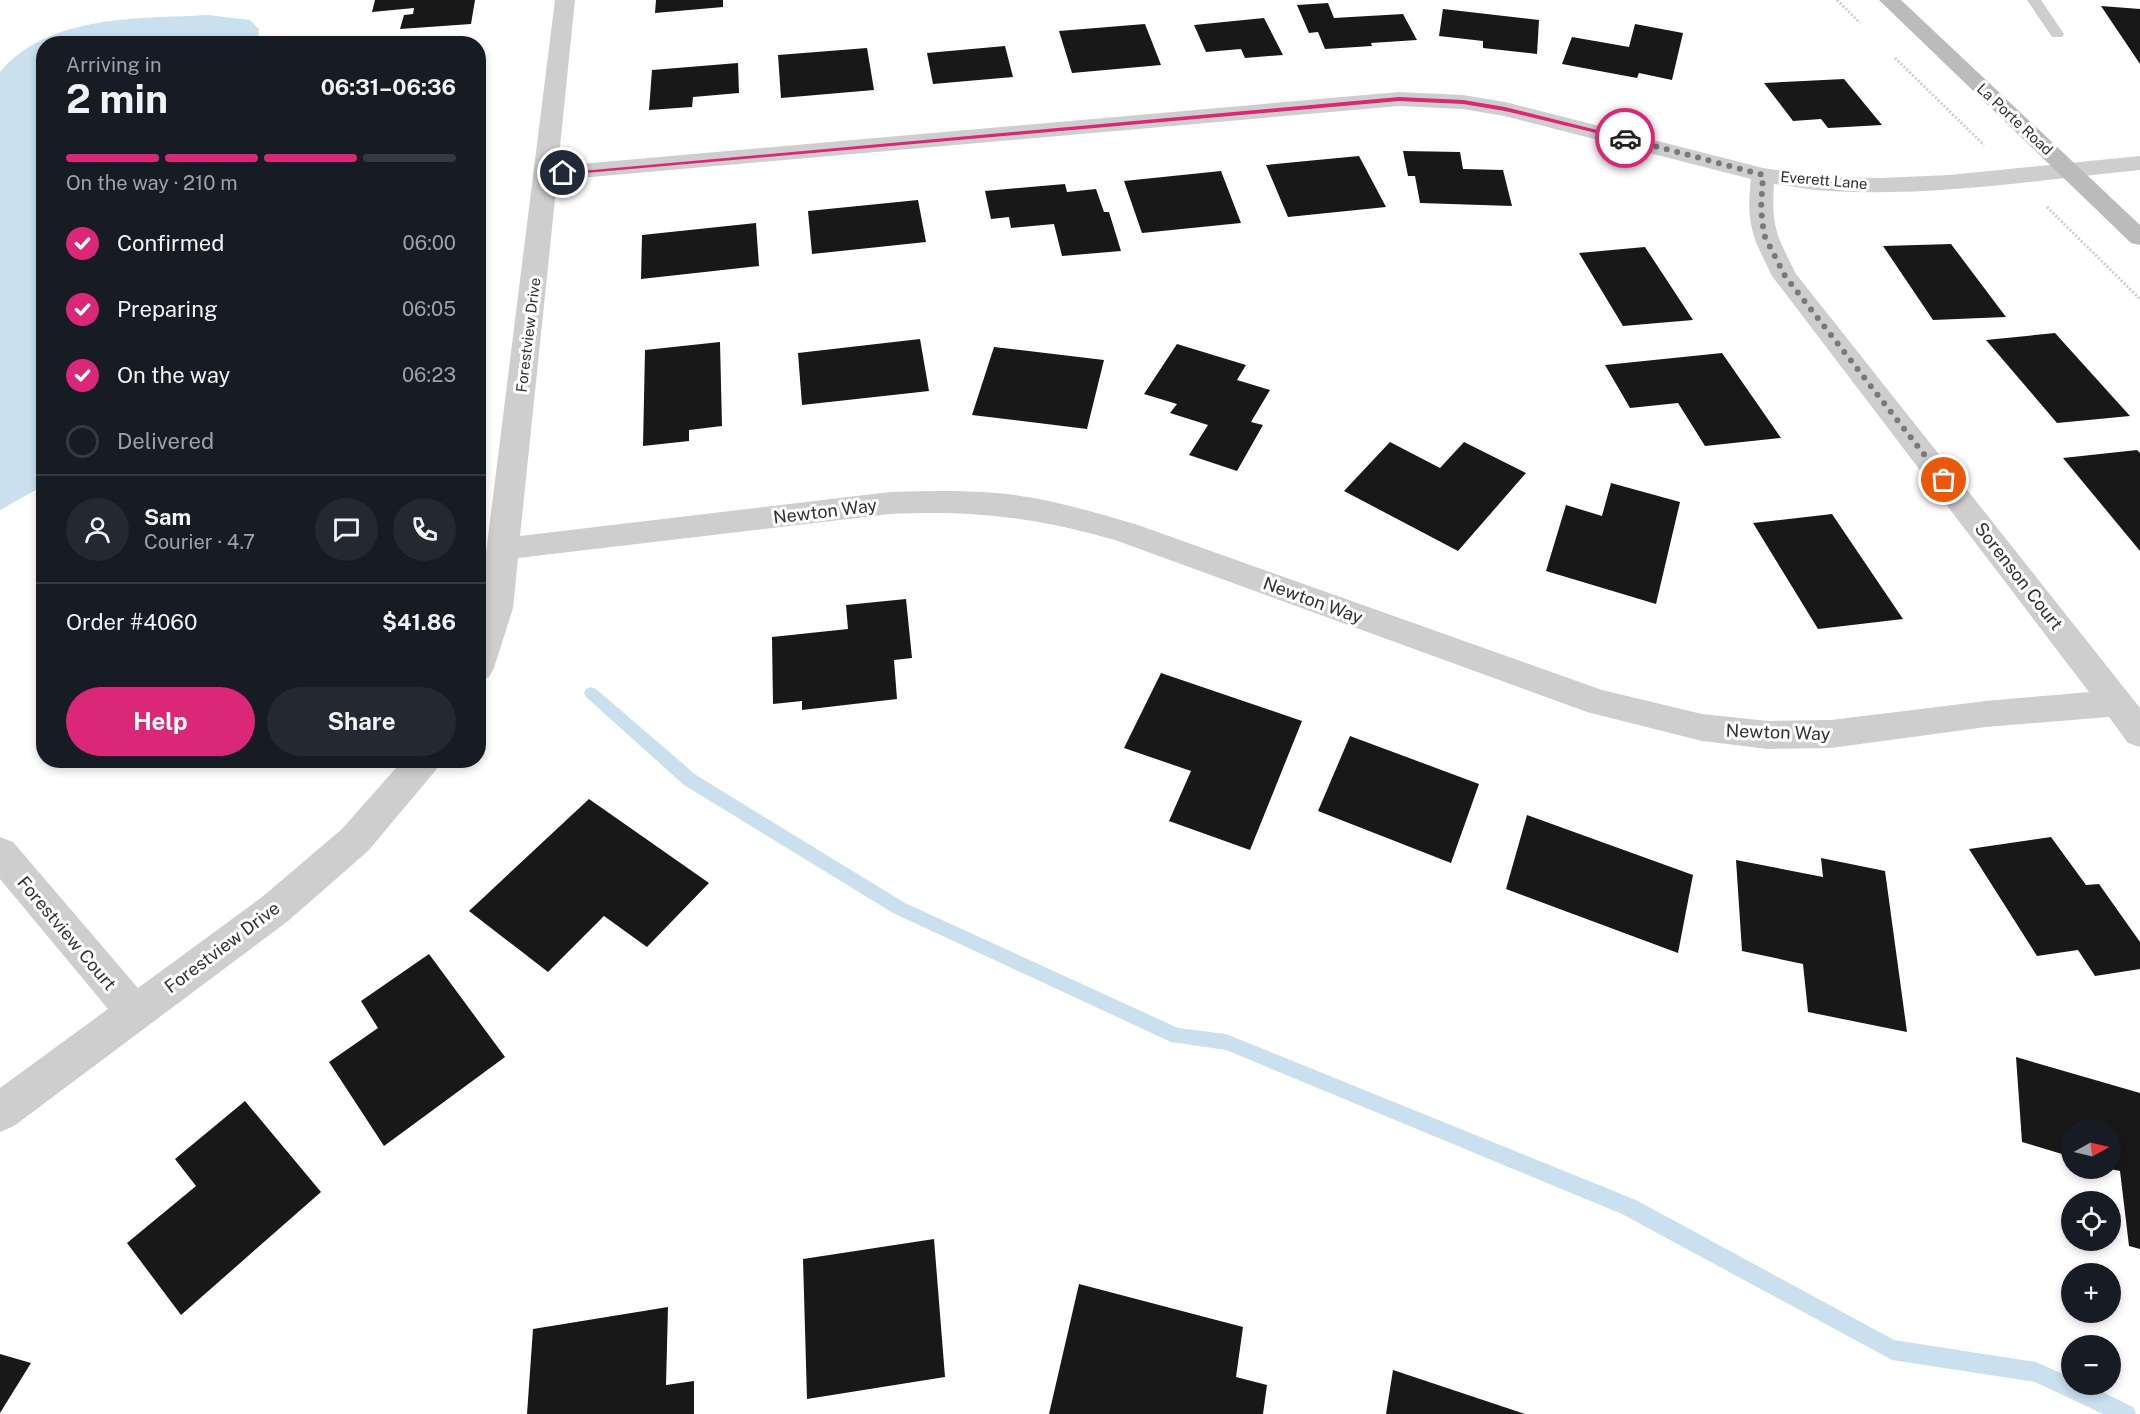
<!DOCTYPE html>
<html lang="en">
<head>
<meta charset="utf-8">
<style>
  body { margin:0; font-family:"Public Sans",sans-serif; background:#242831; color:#f1f3f6; height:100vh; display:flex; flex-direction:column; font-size:22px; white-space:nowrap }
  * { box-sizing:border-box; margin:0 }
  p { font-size:20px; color:#9ea1a6 }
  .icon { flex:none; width:33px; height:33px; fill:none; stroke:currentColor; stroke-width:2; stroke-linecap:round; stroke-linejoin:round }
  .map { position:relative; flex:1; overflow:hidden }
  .drawer { position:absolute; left:36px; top:36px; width:450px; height:732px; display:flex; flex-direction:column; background:#171b24; border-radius:24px; box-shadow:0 3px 9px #0003 }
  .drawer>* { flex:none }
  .needle { width:39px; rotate:82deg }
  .tools { position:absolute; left:2061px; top:1119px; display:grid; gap:12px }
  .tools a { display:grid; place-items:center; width:60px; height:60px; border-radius:50%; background:#171b24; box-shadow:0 3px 9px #0003; font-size:30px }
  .pin { position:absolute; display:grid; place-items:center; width:51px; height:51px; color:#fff; margin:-26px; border:3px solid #fff; border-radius:50%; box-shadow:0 2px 6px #0007 }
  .courier { position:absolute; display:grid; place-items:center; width:60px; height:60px; margin:-30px; border:4px solid #db2777; border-radius:50%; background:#fff; color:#222; box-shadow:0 2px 8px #0007 }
  .overview em { font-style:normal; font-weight:700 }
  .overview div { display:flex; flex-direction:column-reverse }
  .overview { display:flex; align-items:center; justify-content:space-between; height:102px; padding:0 30px }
  h1 { font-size:39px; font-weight:700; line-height:45px }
  .bar { display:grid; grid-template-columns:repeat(4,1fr); gap:9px 6px; align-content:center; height:72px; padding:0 30px }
  .bar i { height:8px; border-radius:4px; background:#363941 }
  .bar .on { background:#db2777 }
  .bar p { grid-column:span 4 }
  .line { display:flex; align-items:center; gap:15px; padding:0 30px; border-top:2px solid #363941 }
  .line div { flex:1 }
  .round { display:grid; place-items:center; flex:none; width:63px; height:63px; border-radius:32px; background:#242831 }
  ol { padding:0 30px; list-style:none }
  li { display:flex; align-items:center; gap:18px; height:66px }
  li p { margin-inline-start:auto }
  li .icon { padding:6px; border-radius:50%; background:#db2777; color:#fff; stroke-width:4 }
  li:last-child { color:#9ea1a6 }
  li i { width:33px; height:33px; border:3px solid #363941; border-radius:50% }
  .action { display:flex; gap:12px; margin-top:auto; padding:12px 30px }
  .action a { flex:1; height:69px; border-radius:36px; background:#db2777; color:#fff; font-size:24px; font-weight:700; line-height:69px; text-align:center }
  .action a+a { background:#242831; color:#f1f3f6 }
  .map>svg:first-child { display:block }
  .water { fill:#cae0ef }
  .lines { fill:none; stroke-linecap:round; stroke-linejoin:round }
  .stream { fill:#cae0ef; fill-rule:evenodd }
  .building { fill:#181818 }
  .path { stroke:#cecece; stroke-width:3; stroke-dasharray:2 2; stroke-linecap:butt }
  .lane { fill:#cecece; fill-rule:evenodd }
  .street { fill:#cecece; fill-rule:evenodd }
  .secondary { fill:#bbb; fill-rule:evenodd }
  .route { fill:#db2777 }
  .done { stroke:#797979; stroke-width:6; stroke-dasharray:0 10.8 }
  .labels { text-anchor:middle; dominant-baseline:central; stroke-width:6; stroke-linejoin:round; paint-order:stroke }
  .far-street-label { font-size:15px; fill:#313131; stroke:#fff }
  .street-label { font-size:18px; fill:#313131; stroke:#fff }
</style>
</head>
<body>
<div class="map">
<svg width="2140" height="1414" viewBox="0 0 2140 1414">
  <rect width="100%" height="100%" fill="#fff"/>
  <path class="water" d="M208 15 250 20 259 29 258 43 44 44 43 486 0 510V72C49 14 138 19 208 15Z"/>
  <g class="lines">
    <path class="stream" d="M591 687 596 689 696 775 905 903 1178 1028 1226 1034 1636 1200 1894 1340 2036 1362 2072 1378V1384H2086L2133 1407 2136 1414H2103L2035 1382 1892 1360 1622 1214 1226 1050 1171 1042 893 913 684 785 586 697 584 693 586 689Z"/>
  </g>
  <g class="building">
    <path d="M375 0H475L471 24 400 29 404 15 413 14 414 8 372 12Z"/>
    <path d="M656 0H723V7L655 13Z"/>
    <path d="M1328 3 1334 18 1403 14 1417 40 1371 43 1372 46 1325 49 1318 32 1309 33 1297 5Z"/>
    <path d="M2101 6 2140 9V64Z"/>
    <path d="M1443 9 1539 20 1537 54 1483 48V41L1439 36Z"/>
    <path d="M1264 18 1283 55 1245 58 1241 49 1206 52 1194 25Z"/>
    <path d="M1145 24 1161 65 1072 73 1059 31Z"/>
    <path d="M1635 24 1683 33 1672 80 1639 73 1637 78 1562 64 1572 37 1629 47Z"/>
    <path d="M1005 46 1013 77 933 84 927 53Z"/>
    <path d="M867 48 874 90 781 98 778 55Z"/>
    <path d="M738 63 739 93 693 97 692 107 649 110 652 70Z"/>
    <path d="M1844 79 1882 125 1828 128 1821 119 1793 121 1764 83Z"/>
    <path d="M1403 151 1460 152 1463 169 1503 170 1512 206 1420 203 1415 176H1408Z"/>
    <path d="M1359 156 1386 207 1288 217 1266 165Z"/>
    <path d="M1221 171 1241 223 1142 233 1124 181Z"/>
    <path d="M1065 184 1067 192 1096 189 1104 212H1109L1121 251 1062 256 1054 224 1011 228 1009 217 991 219 985 191Z"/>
    <path d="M918 200 926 242 812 254 808 211Z"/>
    <path d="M756 223 759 266 641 279 642 235Z"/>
    <path d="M1951 244 2006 317 1933 320 1883 246Z"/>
    <path d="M1645 247 1693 320 1623 326 1579 253Z"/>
    <path d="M2055 333 2130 416 2057 423 1986 340Z"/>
    <path d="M920 339 929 391 802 405 798 353Z"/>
    <path d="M720 342 722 426 689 430V441L643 446 645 350Z"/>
    <path d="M1177 344 1246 365 1237 380 1270 390 1251 422 1263 425 1237 471 1189 455 1208 425 1170 413 1177 404 1144 394Z"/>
    <path d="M994 347 1104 360 1087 429 972 415Z"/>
    <path d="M1722 353 1781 438 1705 446 1678 403 1630 408 1605 365Z"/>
    <path d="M1390 442 1440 468 1464 442 1526 473 1458 551 1344 491Z"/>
    <path d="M2137 450 2140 453V551L2063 458Z"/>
    <path d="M1611 483 1680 502 1656 604 1546 571 1566 505 1602 516Z"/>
    <path d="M1832 514 1903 619 1818 629 1753 523Z"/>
    <path d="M906 599 912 658 894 660 897 699 802 710V701L773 704 772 637 848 629 846 605Z"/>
    <path d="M1161 673 1302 721 1250 850 1169 821 1191 771 1124 748Z"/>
    <path d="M1350 736 1479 784 1451 863 1318 811Z"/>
    <path d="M589 799 709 883 647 947 604 916 548 972 469 911Z"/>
    <path d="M1527 815 1693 875 1678 953 1506 889Z"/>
    <path d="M2051 837 2086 885 2099 884 2140 942V969L2095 976 2078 950 2037 956 1969 849Z"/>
    <path d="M1821 858 1885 871 1907 1032 1808 1012 1803 964 1742 951 1736 860 1823 877Z"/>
    <path d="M429 954 505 1057 384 1146 329 1062 378 1028 361 1001Z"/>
    <path d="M2016 1057 2140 1093V1249L2129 1246 2120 1171 2110 1169V1130H2072V1157L2022 1142Z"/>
    <path d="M245 1101 321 1192 181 1315 127 1243 196 1186 175 1159Z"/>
    <path d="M934 1239 945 1377 807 1399 803 1259Z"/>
    <path d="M1079 1284 1243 1327 1236 1377 1267 1385 1263 1414H1049Z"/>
    <path d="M668 1307 666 1385 694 1381V1414H527L533 1329Z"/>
    <path d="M0 1354 31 1363 0 1413Z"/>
    <path d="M1393 1370 1525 1414H1386Z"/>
  </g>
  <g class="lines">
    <g class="path">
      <path d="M1837 0 1860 23"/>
      <path d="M1895 58 1984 145"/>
      <path d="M2047 207 2140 299"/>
    </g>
    <path class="lane" d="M2027 0H2041L2064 34 2062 37H2052Z"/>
    <g class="street">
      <path d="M555 0H575L558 166 1399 92 1463 95 1505 102 1763 168 1827 177 1881 178 1949 175 2140 156V170C2037 180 1932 197 1829 191 1810 190 1792 186 1774 184 1771 227 1777 236 1796 274L2140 708V747L2128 743 2109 717 1986 727 1831 748 1768 749 1702 741 1587 712 1115 540C1035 517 973 510 890 514L518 558 513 608 494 668 489 677 478 681V617ZM1399 106 1463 109 1504 116 1751 179C1746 226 1752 235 1772 276L2089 692 1986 701 1831 720 1768 721 1702 714 1602 690 1135 524C1090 511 1043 497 996 493 960 490 925 491 890 492L520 536 557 180Z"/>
      <path d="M403 760H441L436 770 368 851 288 921 14 1126 0 1132V1088L108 1009 0 879V837L13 842 138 988 262 897 342 829Z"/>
    </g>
    <path class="secondary" d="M1879 0H1901L2140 225V245L2131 243Z"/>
  </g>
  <path class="route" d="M1399 97 1463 100 1505 107 1629 138 1625 140 1505 111 1463 104 1399 101 563 175 559 173Z"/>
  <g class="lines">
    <path class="done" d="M1625 138 1763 175 1761 209 1764 235 1785 276 1944 480"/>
  </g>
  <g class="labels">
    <g class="far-street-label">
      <text transform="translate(2015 119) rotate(43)">La Porte Road</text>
      <text transform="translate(1824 180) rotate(5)">Everett Lane</text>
      <text transform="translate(528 335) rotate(-83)">Forestview Drive</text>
    </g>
    <g class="street-label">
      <text transform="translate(825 511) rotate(-7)">Newton Way</text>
      <text transform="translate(2019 576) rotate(52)">Sorenson Court</text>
      <text transform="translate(1313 600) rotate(20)">Newton Way</text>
      <text transform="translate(1778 732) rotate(2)">Newton Way</text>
      <text transform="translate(67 933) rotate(50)">Forestview Court</text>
      <text transform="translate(222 947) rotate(-37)">Forestview Drive</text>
    </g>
  </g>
</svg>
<div class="tools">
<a><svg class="needle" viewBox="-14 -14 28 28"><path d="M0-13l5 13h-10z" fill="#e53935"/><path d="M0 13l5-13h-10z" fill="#9ea1a6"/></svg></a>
<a><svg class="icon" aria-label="locate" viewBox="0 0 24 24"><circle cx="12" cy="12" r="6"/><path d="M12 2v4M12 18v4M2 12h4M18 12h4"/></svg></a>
<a>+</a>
<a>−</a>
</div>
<div class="pin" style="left:1944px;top:480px;background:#ea580c"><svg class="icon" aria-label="bag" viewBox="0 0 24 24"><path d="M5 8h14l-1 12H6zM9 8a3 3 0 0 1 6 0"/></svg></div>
<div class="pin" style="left:563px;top:173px;background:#1f2937"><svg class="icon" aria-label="home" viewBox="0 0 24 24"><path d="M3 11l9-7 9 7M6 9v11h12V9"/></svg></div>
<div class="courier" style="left:1625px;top:138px"><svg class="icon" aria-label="car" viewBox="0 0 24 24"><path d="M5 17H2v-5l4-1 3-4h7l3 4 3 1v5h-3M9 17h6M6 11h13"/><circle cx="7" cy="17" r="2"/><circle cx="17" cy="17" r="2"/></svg></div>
<section class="drawer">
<div class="overview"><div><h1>2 min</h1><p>Arriving in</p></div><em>06:31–06:36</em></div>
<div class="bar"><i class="on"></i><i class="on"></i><i class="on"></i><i></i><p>On the way · 210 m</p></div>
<ol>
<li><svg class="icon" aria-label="check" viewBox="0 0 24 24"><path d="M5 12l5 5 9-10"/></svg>Confirmed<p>06:00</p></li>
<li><svg class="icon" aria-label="check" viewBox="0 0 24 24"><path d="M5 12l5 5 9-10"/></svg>Preparing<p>06:05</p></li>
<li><svg class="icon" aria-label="check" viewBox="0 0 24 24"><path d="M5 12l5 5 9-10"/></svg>On the way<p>06:23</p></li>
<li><i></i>Delivered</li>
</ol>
<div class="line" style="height:108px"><a class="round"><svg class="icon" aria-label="person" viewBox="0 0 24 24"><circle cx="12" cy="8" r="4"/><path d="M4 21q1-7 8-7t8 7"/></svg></a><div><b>Sam</b><p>Courier · 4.7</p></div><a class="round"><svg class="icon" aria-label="chat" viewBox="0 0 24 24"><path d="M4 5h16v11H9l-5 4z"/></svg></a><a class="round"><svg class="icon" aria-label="phone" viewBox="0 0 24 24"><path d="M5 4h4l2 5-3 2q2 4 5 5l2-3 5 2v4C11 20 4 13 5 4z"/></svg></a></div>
<div class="line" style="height:78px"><div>Order #4060</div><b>$41.86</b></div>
<div class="action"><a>Help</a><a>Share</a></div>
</section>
</div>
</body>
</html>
